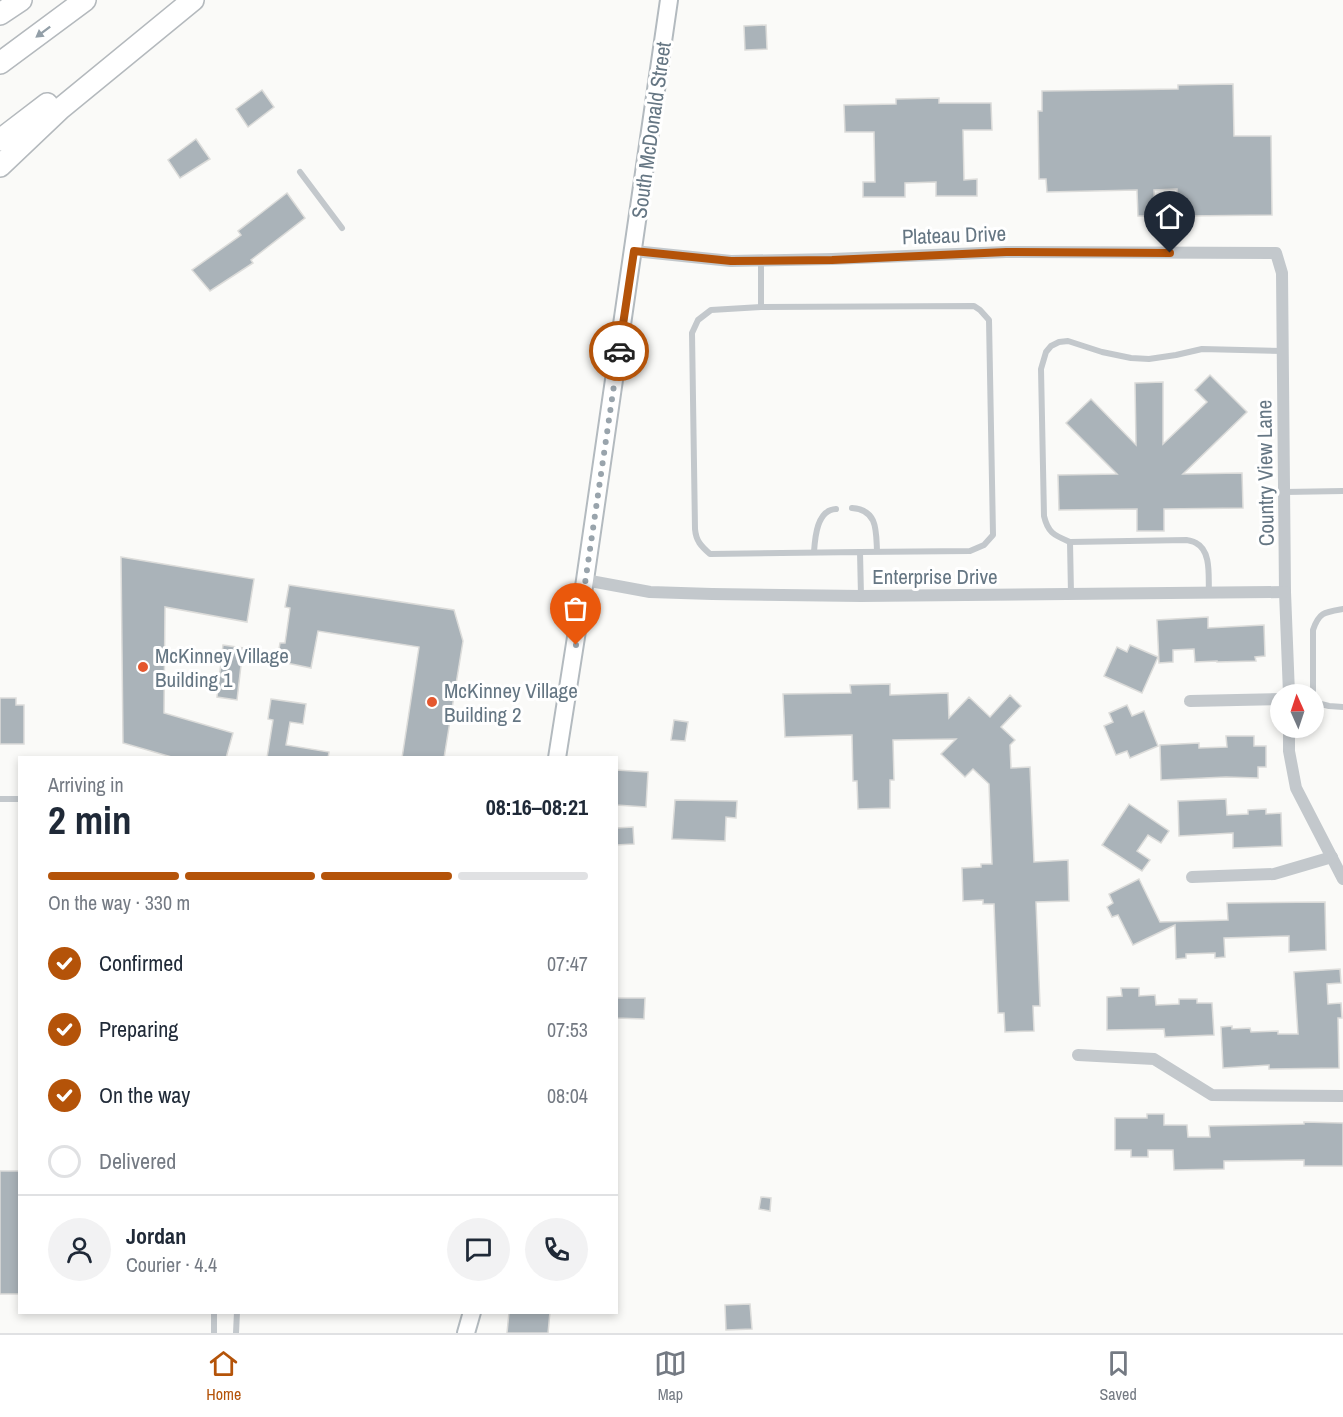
<!DOCTYPE html>
<html lang="en">
<head>
<meta charset="utf-8">
<style>
  body { margin:0; font-family:"Archivo Narrow",sans-serif; background:#f2f2f3; color:#1f2937; height:100vh; display:flex; flex-direction:column; font-size:22px; white-space:nowrap }
  * { box-sizing:border-box; margin:0 }
  p { font-size:20px; color:#747a83 }
  .icon { flex:none; width:33px; height:33px; fill:none; stroke:currentColor; stroke-width:2; stroke-linecap:round; stroke-linejoin:round }
  .map { position:relative; flex:1; overflow:hidden }
  .drawer { position:absolute; left:18px; top:756px; width:600px; height:558px; display:flex; flex-direction:column; background:#fff; border-radius:0px; box-shadow:0 3px 9px #0003 }
  .drawer>* { flex:none }
  .needle { width:39px; rotate:357deg }
  .fabs { position:absolute; left:1270px; top:684px; display:grid; gap:12px }
  .fabs a { display:grid; place-items:center; width:54px; height:54px; border-radius:50%; background:#fff; box-shadow:0 3px 9px #0003; font-size:30px }
  .pin { position:absolute; display:grid; place-items:center; width:51px; height:51px; color:#fff; margin:-62px -26px; border-radius:50% 50% 50% 0; rotate:-45deg; box-shadow:0 0 6px #0007 }
  .pin .icon { rotate:45deg }
  .courier { position:absolute; display:grid; place-items:center; width:60px; height:60px; margin:-30px; border:4px solid #b45309; border-radius:50%; background:#fff; color:#222; box-shadow:0 2px 8px #0007 }
  .summary em { font-style:normal; font-weight:800 }
  .summary div { display:flex; flex-direction:column-reverse }
  .summary { display:flex; align-items:center; justify-content:space-between; height:102px; padding:0 30px }
  h1 { font-size:39px; font-weight:800; line-height:45px }
  .bar { display:grid; grid-template-columns:repeat(4,1fr); gap:9px 6px; align-content:center; height:72px; padding:0 30px }
  .bar i { height:8px; border-radius:4px; background:#e0e1e3 }
  .bar .on { background:#b45309 }
  .bar p { grid-column:span 4 }
  .line { display:flex; align-items:center; gap:15px; padding:0 30px; border-top:2px solid #e0e1e3 }
  .line div { flex:1 }
  .round { display:grid; place-items:center; flex:none; width:63px; height:63px; border-radius:32px; background:#f2f2f3 }
  ol { padding:0 30px; list-style:none }
  li { display:flex; align-items:center; gap:18px; height:66px }
  li p { margin-inline-start:auto }
  li .icon { padding:6px; border-radius:50%; background:#b45309; color:#fff; stroke-width:4 }
  li:last-child { color:#747a83 }
  li i { width:33px; height:33px; border:3px solid #e0e1e3; border-radius:50% }
  .menu { display:flex; justify-content:space-around; align-items:center; height:84px; border-top:2px solid #e0e1e3; background:#fff; font-size:16px; color:#747a83 }
  .menu a { display:grid; justify-items:center; gap:3px }
  .menu .on { color:#b45309 }
  .map>svg:first-child { display:block }
  .building { fill:#aab3b9; stroke:#dcdcda; stroke-width:1.5 }
  .lines { fill:none; stroke-linecap:round; stroke-linejoin:round }
  .secondary-casing { stroke:#b3babf; stroke-width:20 }
  .motorway-casing { stroke:#b4b9bd; stroke-width:24 }
  .service { stroke:#c3c8cc; stroke-width:6 }
  .minor { stroke:#c3c8cc; stroke-width:12 }
  .secondary { stroke:#fff; stroke-width:16 }
  .motorway { stroke:#fff; stroke-width:21 }
  .oneway { fill:#939fa8 }
  .done { stroke:#99a4ac; stroke-width:6; stroke-dasharray:0 10.8 }
  .route { stroke:#b45309; stroke-width:8 }
  .poi-dot { fill:#e4572e; stroke:#fff; stroke-width:2 }
  .labels { text-anchor:middle; dominant-baseline:central; stroke-width:6; stroke-linejoin:round; paint-order:stroke }
  .street-label { font-size:21px; fill:#657683; stroke:#fff }
  .poi-label { font-size:21px; fill:#657683; stroke:#fff; text-anchor:start }
</style>
</head>
<body>
<div class="map">
<svg width="1343" height="1333" viewBox="0 0 1343 1333">
  <rect width="100%" height="100%" fill="#fafaf8"/>
  <g class="building">
    <path d="M766 25 767 49 745 50 744 26Z"/>
    <path d="M1233 84 1234 136H1271L1272 215 1187 216 1186 208H1177V189L1154 190 1155 216H1138L1137 190 1047 192 1046 179H1039L1038 111H1042V91L1178 89V85Z"/>
    <path d="M262 90 274 107 248 127 236 109Z"/>
    <path d="M939 98V103H991L992 130H963L964 180 977 179V196H936V182L905 183V197H863V182H875L874 132H845L844 105 896 104V99Z"/>
    <path d="M196 139 210 159 180 178 168 160Z"/>
    <path d="M287 193 305 218 251 260 253 263 210 291 192 270 241 235 238 231Z"/>
    <path d="M1210 375 1247 412 1183 474 1242 473 1243 508 1164 509V531H1137V509L1059 510 1058 475 1117 474 1066 423 1091 399 1136 445 1135 383 1163 382V444L1207 402 1195 390Z"/>
    <path d="M121 557 254 579 247 622 165 607 164 713 233 733 226 758H175L123 743Z"/>
    <path d="M289 585 454 610 463 641 444 758H402L419 647 318 631 311 668 277 661 280 643H285L290 608 285 607Z"/>
    <path d="M1208 617V628L1264 625 1265 656 1255 657 1256 661 1217 662V661L1195 662 1194 649 1173 650V662L1159 663 1157 620Z"/>
    <path d="M223 645 243 648 237 700 217 697Z"/>
    <path d="M1130 645 1158 657 1142 693 1104 676 1117 647 1127 652Z"/>
    <path d="M890 684V695L948 693 949 718 969 697 990 717 1010 695 1021 706 1001 727 1015 740 1010 745 1011 768 1030 767 1034 862 1068 860 1069 901 1036 902 1040 1006H1033L1034 1031 1005 1032 1004 1013H998L994 904H983V900L963 901 962 868 981 867V864H992L989 784 973 769 965 777 941 754 956 739 893 740 894 780H890V808L858 809 857 781H853L852 735 785 737 783 694 851 693 850 685Z"/>
    <path d="M0 698H16V705H24V744H0Z"/>
    <path d="M271 699 306 704 303 724 290 722 286 745 329 752 328 758H267L273 720 268 719Z"/>
    <path d="M1127 705 1132 716 1144 711 1158 746 1130 758 1127 751 1116 755 1104 726 1113 722 1109 713Z"/>
    <path d="M674 720 688 722 685 741 671 740Z"/>
    <path d="M1226 736H1254V746H1266V767H1258V778L1226 777 1161 780 1160 745 1199 743V748L1227 747Z"/>
    <path d="M616 770 648 772 646 807 616 805Z"/>
    <path d="M1226 799 1227 815 1248 814V810L1266 809V814L1281 813 1282 846 1233 848V833L1179 836 1178 801Z"/>
    <path d="M675 800 737 801 736 818 726 817 725 841 672 839Z"/>
    <path d="M1129 804 1169 831 1161 843 1148 835 1137 851 1150 860 1142 871 1102 845Z"/>
    <path d="M633 827 634 844 616 845V828Z"/>
    <path d="M1139 879 1160 922 1228 920 1227 903 1325 902 1326 950 1289 952V936L1224 938 1225 957 1215 958V953L1186 954V958L1176 959 1175 925 1133 945 1118 915 1112 917 1107 907 1113 903 1109 894Z"/>
    <path d="M1340 969 1341 983 1327 984 1328 1004 1341 1003 1342 1018H1338L1339 1068 1269 1069V1065L1223 1068 1221 1027 1232 1026V1029L1250 1028 1251 1032 1278 1031V1034H1298L1294 972Z"/>
    <path d="M1121 988H1139V996L1155 995 1156 1005 1179 1004V999H1197V1003H1212L1214 1035 1165 1037 1164 1029 1107 1030V997L1122 996Z"/>
    <path d="M616 998H645L644 1019 616 1018Z"/>
    <path d="M1147 1114H1164V1125H1187L1188 1137H1210L1209 1126 1304 1124V1122L1343 1123V1166H1304V1160L1224 1161V1169L1174 1170 1173 1150H1148V1157H1131V1150H1115V1118H1147Z"/>
    <rect x="0" y="1171" width="20" height="123"/>
    <path d="M761 1197 771 1198 770 1211 759 1209Z"/>
    <path d="M750 1304 752 1329 726 1330 725 1305Z"/>
    <path d="M509 1312H550L548 1333H507Z"/>
  </g>
  <g class="lines">
    <defs>
      <g id="secondary">
        <path d="M557 758 585 580 669 0"/>
        <path d="M466 1333 472 1312"/>
      </g>
      <g id="motorway">
        <path d="M0 14 21 0"/>
        <path d="M0 63 85 0"/>
        <path d="M0 140 47 104"/>
        <path d="M0 166 60 109 193 0"/>
      </g>
    </defs>
    <use href="#secondary" class="secondary-casing"/>
    <use href="#motorway" class="motorway-casing"/>
    <g class="service">
      <path d="M300 172 342 228"/>
      <path d="M761 261V307"/>
      <path d="M1285 492 1343 491"/>
      <path d="M852 508C878 510 876 531 877 551"/>
      <path d="M1070 542 1071 594"/>
      <path d="M814 552C815 537 817 510 836 509"/>
      <path d="M860 552 710 554C701 546 696 541 695 529L692 333 698 320 711 310 761 307 974 306 980 310 989 320 993 535 984 545 970 551 860 552 861 596"/>
      <path d="M1209 593C1208 578 1212 551 1196 543 1193 541 1190 541 1187 540L1070 542C1054 535 1048 533 1044 516L1041 369 1046 352 1051 346 1059 342 1068 341 1102 352 1131 358 1149 359 1176 355 1202 349 1283 351"/>
      <path d="M1313 694V630C1319 612 1325 612 1343 609"/>
      <path d="M1314 697 1317 703 1329 706 1343 707"/>
      <path d="M0 799H20"/>
      <path d="M214 1333V1312"/>
      <path d="M236 1333 237 1312"/>
    </g>
    <g class="minor">
      <path d="M634 251 731 261 832 259 1006 252 1276 253 1282 273 1285 592 1289 694"/>
      <path d="M585 580 650 592 712 594 861 596 1285 592"/>
      <path d="M1190 701 1281 699"/>
      <path d="M1289 728V751L1296 788 1343 879"/>
      <path d="M1192 877 1274 874 1332 857"/>
      <path d="M1078 1055 1154 1059 1212 1095 1343 1096"/>
    </g>
    <use href="#secondary" class="secondary"/>
    <use href="#motorway" class="motorway"/>
  </g>
  <defs><path id="oneway-solid" d="M-6-.8H1V-3.2L6.5 0L1 3.2V.8H-6Z" transform="scale(1.5)"/></defs>
  <use class="oneway" href="#oneway-solid" transform="translate(43 32) rotate(143)"/>
  <g class="lines">
    <path class="done" d="M576 645 619 351"/>
    <path class="route" d="M619 351 634 251 731 261 832 260 1006 252 1170 253"/>
  </g>
  <g class="poi-dot">
    <circle cx="143" cy="667" r="6"/>
    <circle cx="432" cy="702" r="6"/>
  </g>
  <g class="labels">
    <g class="street-label">
      <text transform="translate(651 130) rotate(-82)">South McDonald Street</text>
      <text transform="translate(954 235) rotate(-2)">Plateau Drive</text>
      <text transform="translate(1265 473) rotate(-91)">Country View Lane</text>
      <text x="935" y="576">Enterprise Drive</text>
    </g>
    <g class="poi-label">
      <text x="155" y="655">McKinney Village<tspan x="155" dy="24">Building 1</tspan></text>
      <text x="444" y="690">McKinney Village<tspan x="444" dy="24">Building 2</tspan></text>
    </g>
  </g>
</svg>
<div class="fabs">
<a><svg class="needle" viewBox="-14 -14 28 28"><path d="M0-13l5 13h-10z" fill="#e53935"/><path d="M0 13l5-13h-10z" fill="#747a83"/></svg></a>
</div>
<div class="pin" style="left:576px;top:645px;background:#ea580c"><svg class="icon" aria-label="bag" viewBox="0 0 24 24"><path d="M5 8h14l-1 12H6zM9 8a3 3 0 0 1 6 0"/></svg></div>
<div class="pin" style="left:1170px;top:253px;background:#1f2937"><svg class="icon" aria-label="home" viewBox="0 0 24 24"><path d="M3 11l9-7 9 7M6 9v11h12V9"/></svg></div>
<div class="courier" style="left:619px;top:351px"><svg class="icon" aria-label="car" viewBox="0 0 24 24"><path d="M5 17H2v-5l4-1 3-4h7l3 4 3 1v5h-3M9 17h6M6 11h13"/><circle cx="7" cy="17" r="2"/><circle cx="17" cy="17" r="2"/></svg></div>
<section class="drawer">
<div class="summary"><div><h1>2 min</h1><p>Arriving in</p></div><em>08:16–08:21</em></div>
<div class="bar"><i class="on"></i><i class="on"></i><i class="on"></i><i></i><p>On the way · 330 m</p></div>
<ol>
<li><svg class="icon" aria-label="check" viewBox="0 0 24 24"><path d="M5 12l5 5 9-10"/></svg>Confirmed<p>07:47</p></li>
<li><svg class="icon" aria-label="check" viewBox="0 0 24 24"><path d="M5 12l5 5 9-10"/></svg>Preparing<p>07:53</p></li>
<li><svg class="icon" aria-label="check" viewBox="0 0 24 24"><path d="M5 12l5 5 9-10"/></svg>On the way<p>08:04</p></li>
<li><i></i>Delivered</li>
</ol>
<div class="line" style="height:108px"><a class="round"><svg class="icon" aria-label="person" viewBox="0 0 24 24"><circle cx="12" cy="8" r="4"/><path d="M4 21q1-7 8-7t8 7"/></svg></a><div><b>Jordan</b><p>Courier · 4.4</p></div><a class="round"><svg class="icon" aria-label="chat" viewBox="0 0 24 24"><path d="M4 5h16v11H9l-5 4z"/></svg></a><a class="round"><svg class="icon" aria-label="phone" viewBox="0 0 24 24"><path d="M5 4h4l2 5-3 2q2 4 5 5l2-3 5 2v4C11 20 4 13 5 4z"/></svg></a></div>
</section>
</div>
<nav class="menu">
<a class="on"><svg class="icon" aria-label="home" viewBox="0 0 24 24"><path d="M3 11l9-7 9 7M6 9v11h12V9"/></svg>Home</a>
<a><svg class="icon" aria-label="map" viewBox="0 0 24 24"><path d="M3 6l6-2 6 2 6-2v14l-6 2-6-2-6 2zM9 4v14M15 6v14"/></svg>Map</a>
<a><svg class="icon" aria-label="saved" viewBox="0 0 24 24"><path d="M7 4h10v16l-5-4-5 4z"/></svg>Saved</a>
</nav>
</body>
</html>
